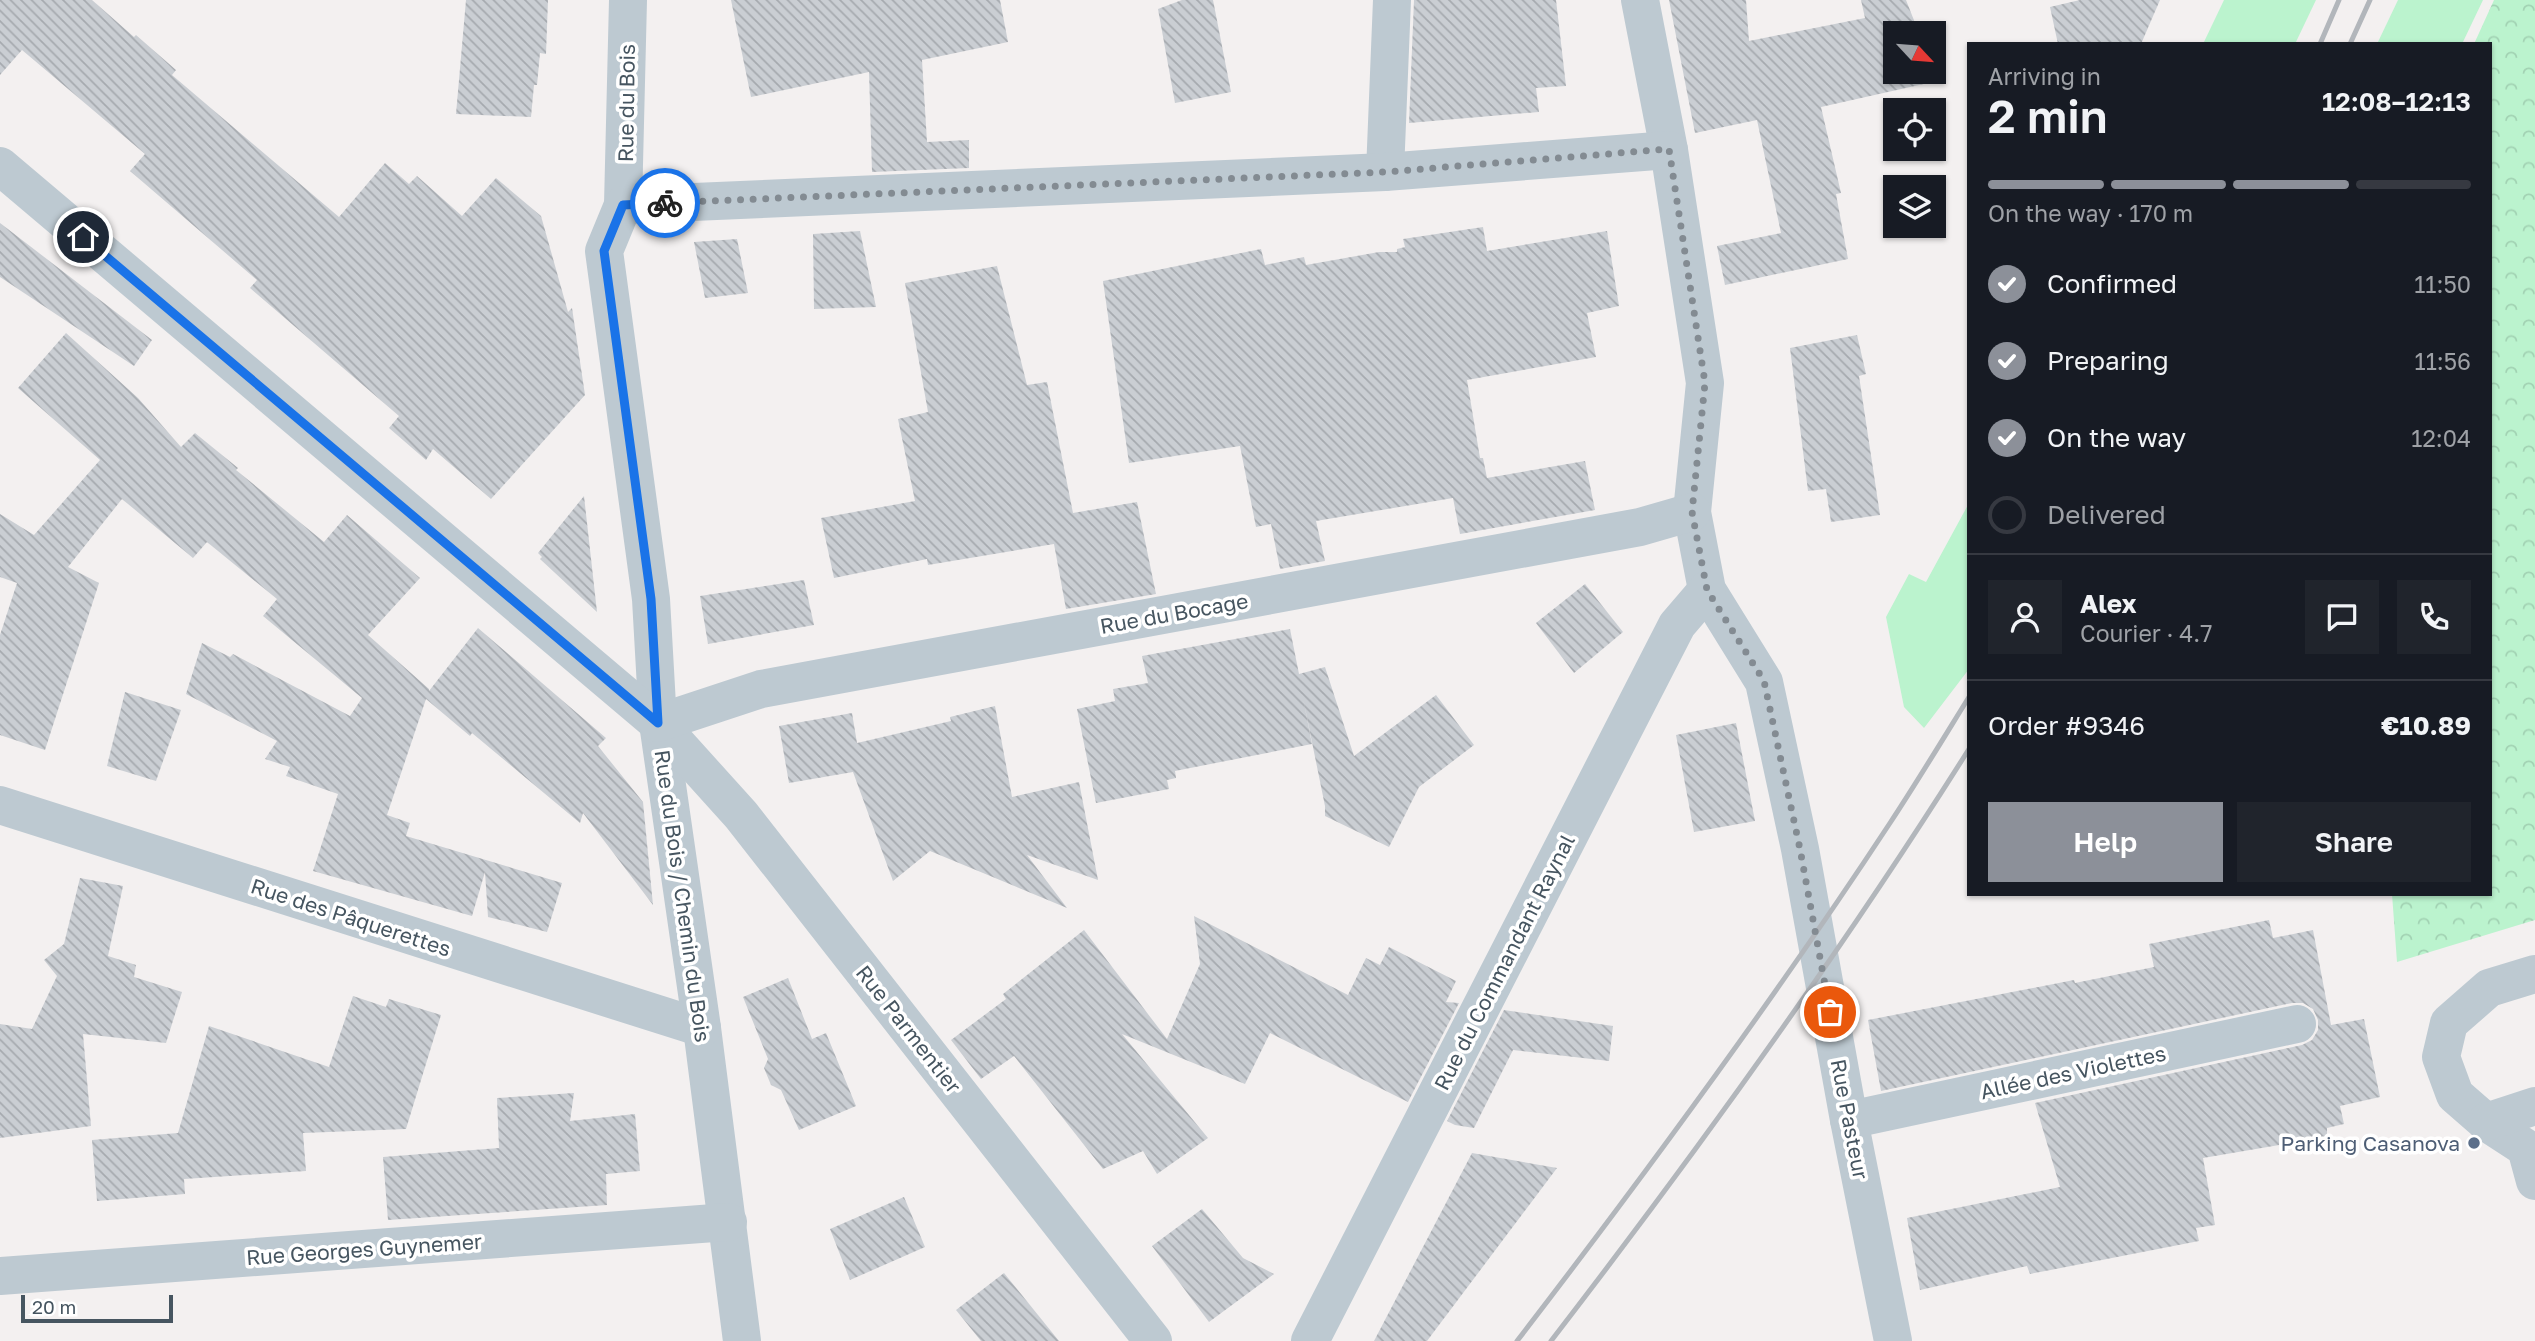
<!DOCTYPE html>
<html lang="en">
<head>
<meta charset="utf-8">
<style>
  body { margin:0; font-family:"Golos Text",sans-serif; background:#20242c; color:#f1f3f6; height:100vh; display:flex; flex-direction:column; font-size:26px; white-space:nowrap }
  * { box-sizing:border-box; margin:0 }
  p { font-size:23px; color:#9ea1a6 }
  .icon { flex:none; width:38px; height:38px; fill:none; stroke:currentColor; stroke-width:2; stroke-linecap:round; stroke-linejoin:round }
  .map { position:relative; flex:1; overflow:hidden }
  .sheet { position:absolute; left:1967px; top:42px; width:525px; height:854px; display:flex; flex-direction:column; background:#171b24; border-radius:0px; box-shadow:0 2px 5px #0004 }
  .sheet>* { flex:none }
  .needle { width:46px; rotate:116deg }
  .fabs { position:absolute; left:1883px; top:21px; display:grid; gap:14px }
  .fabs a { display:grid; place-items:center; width:63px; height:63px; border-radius:0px; background:#171b24; box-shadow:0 2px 5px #0004; font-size:35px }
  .scale { position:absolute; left:21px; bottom:18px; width:152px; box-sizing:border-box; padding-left:7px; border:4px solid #465560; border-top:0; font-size:19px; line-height:24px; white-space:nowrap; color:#465560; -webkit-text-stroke:5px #fff; paint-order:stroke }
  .pin { position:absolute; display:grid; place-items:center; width:60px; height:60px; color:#fff; margin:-30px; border:4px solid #fff; border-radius:50%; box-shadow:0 2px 7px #0007 }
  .courier { position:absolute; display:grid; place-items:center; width:70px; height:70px; margin:-35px; border:5px solid #1a73e8; border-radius:50%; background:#fff; color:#222; box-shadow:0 2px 9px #0007 }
  .headline em { font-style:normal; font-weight:600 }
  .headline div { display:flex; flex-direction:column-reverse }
  .headline { display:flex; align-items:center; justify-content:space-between; height:119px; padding:0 21px }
  h1 { font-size:46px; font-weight:600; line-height:52px }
  .bar { display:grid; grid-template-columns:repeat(4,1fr); gap:10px 7px; align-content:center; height:84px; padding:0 21px }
  .bar i { height:9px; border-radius:5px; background:#363941 }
  .bar .on { background:#8c9099 }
  .bar p { grid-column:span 4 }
  .line { display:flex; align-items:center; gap:18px; padding:0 21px; border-top:2px solid #363941 }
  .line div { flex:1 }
  .round { display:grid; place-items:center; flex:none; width:74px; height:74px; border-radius:0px; background:#20242c }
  ol { padding:0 21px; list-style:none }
  li { display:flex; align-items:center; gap:21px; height:77px }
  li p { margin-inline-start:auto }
  li .icon { padding:7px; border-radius:50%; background:#8c9099; color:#fff; stroke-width:4 }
  li:last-child { color:#9ea1a6 }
  li i { width:38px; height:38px; border:4px solid #363941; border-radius:50% }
  .action { display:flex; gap:14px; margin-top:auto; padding:14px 21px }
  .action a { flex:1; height:80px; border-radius:0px; background:#8c9099; color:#fff; font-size:28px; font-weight:600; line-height:80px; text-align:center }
  .action a+a { background:#20242c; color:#f1f3f6 }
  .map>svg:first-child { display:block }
  .grass { fill:#bbf3ce }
  .forest { fill:url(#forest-crowns) }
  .building { fill:url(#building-back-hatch) }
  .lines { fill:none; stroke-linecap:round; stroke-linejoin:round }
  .minor { stroke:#bdc9d1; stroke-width:38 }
  .rail { stroke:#b2b6bb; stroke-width:5 }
  .done { stroke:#838b92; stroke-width:7; stroke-dasharray:0 12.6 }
  .route { stroke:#1a73e8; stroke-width:9 }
  .service-dot { fill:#5c6f8a; stroke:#fff; stroke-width:2.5 }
  .labels { text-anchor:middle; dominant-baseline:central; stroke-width:7; stroke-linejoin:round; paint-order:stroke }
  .street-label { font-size:21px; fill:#465560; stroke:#fff }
  .service-label { font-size:21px; fill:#4e5e75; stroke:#fff; text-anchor:end }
</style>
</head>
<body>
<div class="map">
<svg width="2535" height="1341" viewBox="0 0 2535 1341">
  <defs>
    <pattern id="forest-crowns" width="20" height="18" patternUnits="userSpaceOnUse" patternTransform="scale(1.75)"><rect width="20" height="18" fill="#bbf3ce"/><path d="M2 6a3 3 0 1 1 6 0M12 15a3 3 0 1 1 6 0" fill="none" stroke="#a2d2b3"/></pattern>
    <pattern id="building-back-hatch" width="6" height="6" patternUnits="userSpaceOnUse" patternTransform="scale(1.75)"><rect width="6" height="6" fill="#caced3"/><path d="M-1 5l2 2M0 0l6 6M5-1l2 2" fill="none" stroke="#a6aaaf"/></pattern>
  </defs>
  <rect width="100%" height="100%" fill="#f3f0f0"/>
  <g class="grass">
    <path d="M2224 0H2316L2295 44H2203Z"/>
    <path d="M2398 0H2483L2462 44H2377Z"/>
    <path d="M1969 503V669L1924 728 1904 707 1886 617 1909 574 1926 582Z"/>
  </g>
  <path class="forest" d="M2494 0H2535V920L2397 962 2392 894H2490V44H2474Z"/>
  <g class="building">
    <path d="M0 0H92L134 37 136 35 176 70 172 75 339 217 385 163 409 184 417 176 462 216 496 178 541 216 568 312 572 308 585 395 491 499 433 449 426 460 389 428 399 416 250 288 257 280 130 171 145 154 22 50 0 75Z"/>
    <path d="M466 0H548L546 54 540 53 537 85H534L531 117 456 114Z"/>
    <path d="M731 0H1000L1008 42 922 60 927 142 969 140V168L872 172 869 72 751 97Z"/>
    <path d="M1182 0H1213L1231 92 1175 103 1158 9Z"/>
    <path d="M1414 0H1556L1566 86 1536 88 1539 112 1409 123Z"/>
    <path d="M1669 0H1746L1749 41 1865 18 1861 0H1906L1919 33H1895V72H1934L1937 81 1821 107 1841 193 1836 194 1848 259 1725 285 1717 246 1781 233 1757 120 1695 133Z"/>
    <path d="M2080 0H2160L2141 44H2058L2050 7Z"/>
    <path d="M0 223 152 340 134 366 0 277Z"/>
    <path d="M1483 227 1487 251 1607 231 1619 306 1587 313 1596 357 1467 380 1480 458H1483L1487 478 1585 461 1595 510 1460 534 1453 498 1316 521 1325 561 1280 569 1271 524 1256 527 1240 446 1129 463 1103 281 1261 249 1265 265 1304 257 1306 265 1379 252H1397V249L1405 247 1403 239Z"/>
    <path d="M860 231 876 307 814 309 813 234Z"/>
    <path d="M737 239 748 293 705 298 694 242Z"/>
    <path d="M997 266 1027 385 1047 382 1073 513 1137 502 1156 594 1066 609 1054 544 928 565 927 559 834 578 821 518 915 501 898 419 928 412 905 283Z"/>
    <path d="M66 333 138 398 181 447 195 433 238 468 236 470 324 542 347 515 420 578 368 635 429 689V691L478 628 606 738 598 746 643 802 653 905 583 813 580 823 472 733 470 736 426 699 387 815 410 823 406 836 562 883 547 932 488 917 485 872 472 916 313 871 338 794 286 776 290 767 265 759 277 741 186 694 202 643 230 657 233 654 350 716 362 698 263 616 277 599 207 542 193 558 122 499 68 567 99 583 45 750 0 735V635L17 583 0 577V514L34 535 100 460 18 388Z"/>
    <path d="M1857 335 1866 374 1859 376 1880 515 1831 522 1826 489 1808 491 1790 348Z"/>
    <path d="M584 496 597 612 540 559 542 557 538 553Z"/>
    <path d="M804 580 814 625 708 644 700 596Z"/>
    <path d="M1585 584 1623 632 1574 673 1536 623Z"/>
    <path d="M1290 629 1299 674 1325 667 1354 756 1436 695 1474 745 1419 787 1389 847 1325 816V806L1303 698 1312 744 1175 771 1176 778 1167 780 1169 789 1096 803 1077 709 1115 701 1113 689 1148 683 1142 656Z"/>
    <path d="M125 692 181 710 156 781 107 766Z"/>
    <path d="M995 706 1012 797 1079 782 1098 880 1027 855 1067 908 930 851 893 881 853 772 789 783 779 726 852 713 857 743 951 721 950 717Z"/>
    <path d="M1736 723 1755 821 1694 832 1676 735Z"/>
    <path d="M80 878 123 886 108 956 136 965 134 977 182 992 166 1043 83 1034 91 1126 0 1138V1024L32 1029 57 976 44 960 64 944Z"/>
    <path d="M1194 916 1348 995 1366 958 1380 965 1389 947 1456 981 1446 1002 1459 1003 1408 1102 1270 1033 1245 1084 1122 1034 1208 1138 1157 1174 1143 1151 1103 1169 1014 1056 981 1079 951 1040 1006 999 1003 994 1084 930 1167 1039 1200 964Z"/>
    <path d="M2269 920 2273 938 2313 930 2331 1025 2364 1019 2380 1097 2340 1106 2344 1124 2327 1128V1137L2203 1158 2215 1225 2196 1228 2199 1241 2030 1274 2027 1266 1920 1290 1907 1218 2060 1187 2035 1103 2302 1045 2312 1040 2318 1030V1020L2313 1009 2303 1003H2292L1881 1091 1868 1020 2074 980 2075 983 2154 967 2149 944Z"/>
    <path d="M788 978 812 1039 826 1033 856 1106 799 1130 781 1090 771 1085 764 1068 768 1059 743 997Z"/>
    <path d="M353 996 386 1007 389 999 441 1015 406 1129 303 1133 306 1171 184 1179 185 1194 97 1201 92 1140 178 1133 209 1026 329 1067Z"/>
    <path d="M1504 1010 1613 1026 1609 1061 1513 1050 1474 1128 1455 1125 1447 1121Z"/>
    <path d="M574 1093 570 1121 635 1114 640 1171 606 1174 607 1205 388 1220 383 1157 499 1148 497 1098Z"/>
    <path d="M1472 1153 1557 1168 1427 1341H1374Z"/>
    <path d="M904 1197 925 1247 850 1280 830 1229Z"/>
    <path d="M1202 1209 1243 1258 1274 1274 1209 1322 1152 1246Z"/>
    <path d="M1004 1273 1059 1341H981L956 1310Z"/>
  </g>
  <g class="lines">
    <g class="minor">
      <path d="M628 0 623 205 604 251 651 599 658 723 702 1028 742 1341"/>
      <path d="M1640 0 1669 150 1705 383 1692 512 1707 590 1764 682 1800 849 1849 1120 1893 1341"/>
      <path d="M0 166 658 723 741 815 1153 1341"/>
      <path d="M1385 172 1392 0"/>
      <path d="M623 205 1385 172 1669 150"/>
      <path d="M658 723 761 689 1640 527 1692 512"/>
      <path d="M0 805 702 1028"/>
      <path d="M2535 974 2489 988 2449 1023 2441 1057 2455 1095 2486 1122 2526 1148 2535 1181"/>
      <path d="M1849 1120 2297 1024"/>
      <path d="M2486 1122 2535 1106"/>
      <path d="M0 1276 728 1222"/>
      <path d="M1310 1341 1677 625 1707 590"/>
    </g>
    <g class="rail">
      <path d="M2320 44 2339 0"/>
      <path d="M2350 44 2370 0"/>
      <path d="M1517 1341C1647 1172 1773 1001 1890 823 1917 782 1943 739 1969 697"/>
      <path d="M1551 1341C1699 1149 1840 954 1969 749"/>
    </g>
  </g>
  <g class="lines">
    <path class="done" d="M665 203 1385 172 1669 149 1705 383 1692 512 1707 590 1764 681 1800 849 1830 1012"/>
    <path class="route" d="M83 237 658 723 651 599 604 251 623 205 665 203"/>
  </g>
  <circle class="service-dot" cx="2474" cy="1143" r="7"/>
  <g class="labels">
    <g class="street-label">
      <text transform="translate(626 103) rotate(-89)">Rue du Bois</text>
      <text transform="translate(1174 613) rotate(-10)">Rue du Bocage</text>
      <text transform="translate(683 896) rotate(82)">Rue du Bois / Chemin du Bois</text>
      <text transform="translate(351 917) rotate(18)">Rue des Pâquerettes</text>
      <text transform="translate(1504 962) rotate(-63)">Rue du Commandant Raynal</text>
      <text transform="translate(909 1029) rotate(52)">Rue Parmentier</text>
      <text transform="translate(2073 1072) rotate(-12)">Allée des Violettes</text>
      <text transform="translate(1850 1119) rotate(79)">Rue Pasteur</text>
      <text transform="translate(364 1249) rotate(-4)">Rue Georges Guynemer</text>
    </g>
    <g class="service-label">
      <text x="2460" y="1143">Parking Casanova</text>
    </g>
  </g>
</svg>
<div class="fabs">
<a><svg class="needle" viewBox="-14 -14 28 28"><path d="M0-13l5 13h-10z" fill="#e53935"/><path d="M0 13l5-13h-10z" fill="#9ea1a6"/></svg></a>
<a><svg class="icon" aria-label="locate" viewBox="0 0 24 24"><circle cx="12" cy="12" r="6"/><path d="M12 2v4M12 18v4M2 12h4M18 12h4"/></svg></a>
<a><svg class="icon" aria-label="layers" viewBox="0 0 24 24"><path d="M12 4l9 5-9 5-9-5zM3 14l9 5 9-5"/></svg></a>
</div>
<div class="scale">20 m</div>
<div class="pin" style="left:1830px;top:1012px;background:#ea580c"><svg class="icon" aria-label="bag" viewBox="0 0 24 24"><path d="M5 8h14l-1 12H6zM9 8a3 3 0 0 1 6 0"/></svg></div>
<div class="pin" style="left:83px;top:237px;background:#1f2937"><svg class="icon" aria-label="home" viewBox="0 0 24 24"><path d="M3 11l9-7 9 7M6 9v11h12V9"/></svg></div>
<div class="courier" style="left:665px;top:203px"><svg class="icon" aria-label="bike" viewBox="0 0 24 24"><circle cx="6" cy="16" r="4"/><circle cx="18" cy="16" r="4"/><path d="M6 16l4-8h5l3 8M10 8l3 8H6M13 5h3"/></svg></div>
<section class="sheet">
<div class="headline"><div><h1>2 min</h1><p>Arriving in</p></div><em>12:08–12:13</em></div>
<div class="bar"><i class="on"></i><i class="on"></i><i class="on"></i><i></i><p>On the way · 170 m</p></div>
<ol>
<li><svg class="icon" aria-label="check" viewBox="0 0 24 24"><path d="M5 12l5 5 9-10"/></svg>Confirmed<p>11:50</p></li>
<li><svg class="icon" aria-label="check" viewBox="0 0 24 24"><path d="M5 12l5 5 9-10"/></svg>Preparing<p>11:56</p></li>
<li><svg class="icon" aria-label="check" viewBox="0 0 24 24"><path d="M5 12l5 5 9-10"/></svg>On the way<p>12:04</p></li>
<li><i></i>Delivered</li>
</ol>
<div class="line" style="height:126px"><a class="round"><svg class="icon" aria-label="person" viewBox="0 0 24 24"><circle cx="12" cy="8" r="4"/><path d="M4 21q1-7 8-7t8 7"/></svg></a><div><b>Alex</b><p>Courier · 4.7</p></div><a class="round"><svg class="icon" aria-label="chat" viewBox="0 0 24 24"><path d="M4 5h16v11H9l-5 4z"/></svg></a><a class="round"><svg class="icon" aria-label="phone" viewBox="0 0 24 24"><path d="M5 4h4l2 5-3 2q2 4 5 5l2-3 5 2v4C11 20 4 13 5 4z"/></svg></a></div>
<div class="line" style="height:91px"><div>Order #9346</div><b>€10.89</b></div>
<div class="action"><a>Help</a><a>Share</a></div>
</section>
</div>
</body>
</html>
